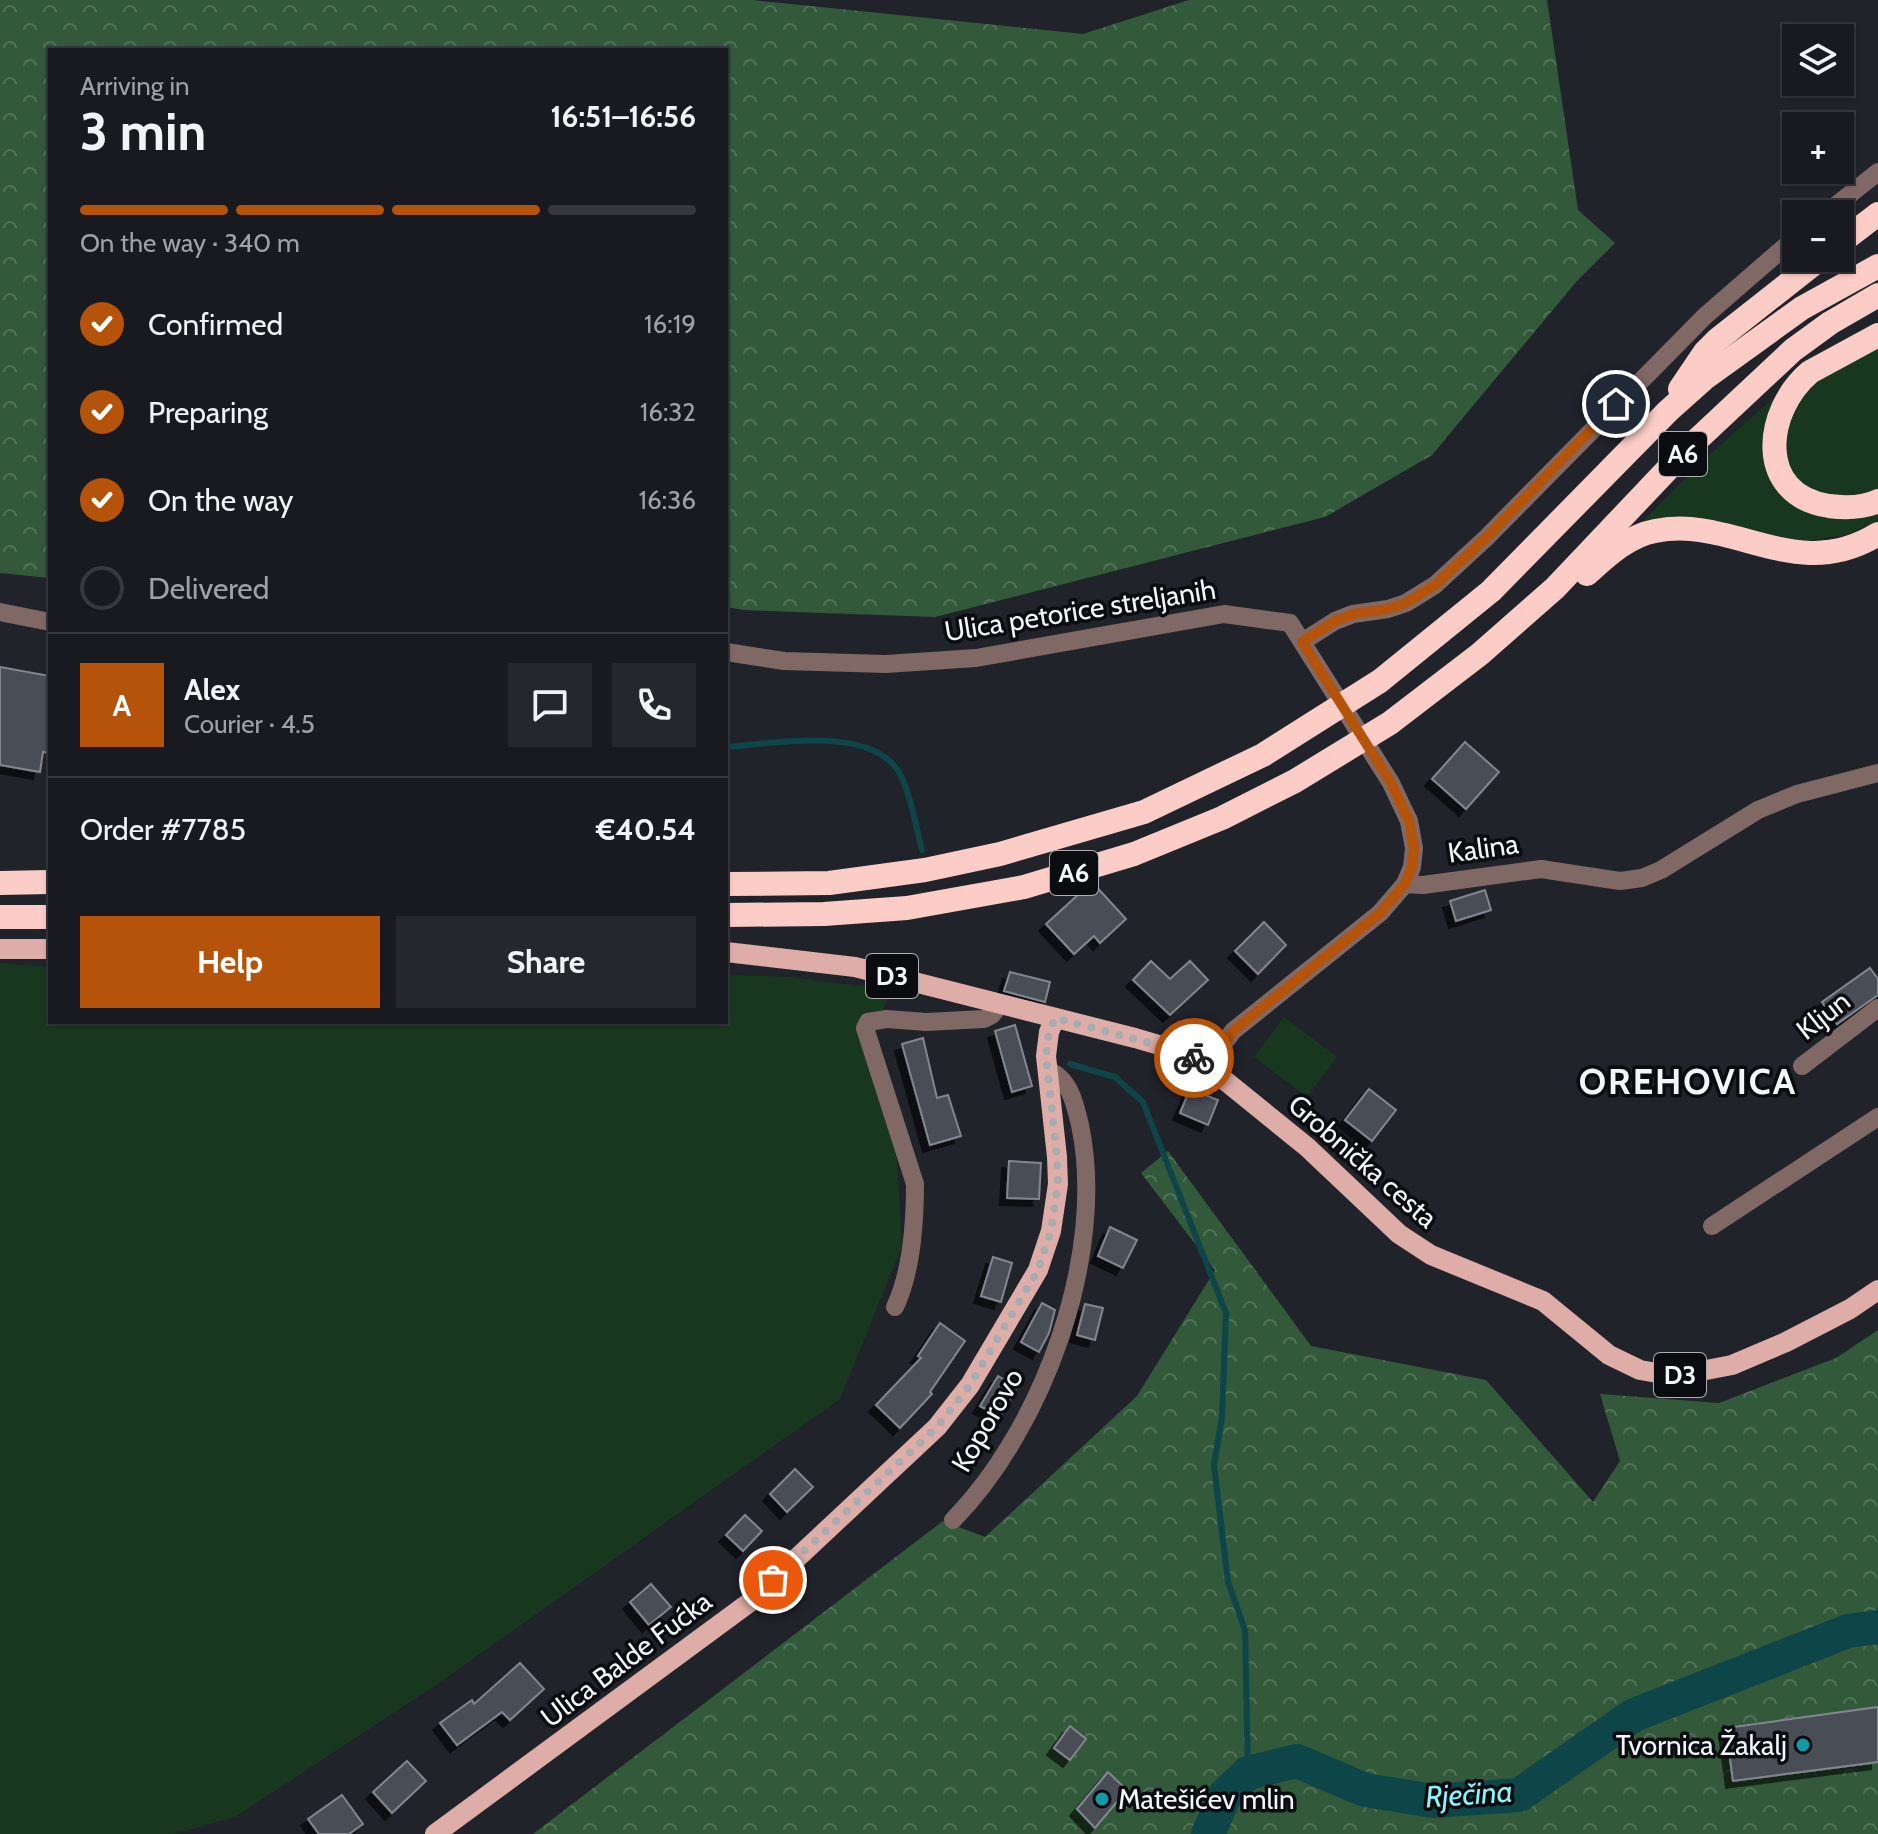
<!DOCTYPE html>
<html lang="en">
<head>
<meta charset="utf-8">
<style>
  body { margin:0; font-family:Cabin,sans-serif; background:#25272d; color:#f1f3f6; height:100vh; display:flex; flex-direction:column; font-size:30px; white-space:nowrap }
  * { box-sizing:border-box; margin:0 }
  p { font-size:26px; color:#9fa1a5 }
  .icon { flex:none; width:44px; height:44px; fill:none; stroke:currentColor; stroke-width:2; stroke-linecap:round; stroke-linejoin:round }
  .map { position:relative; flex:1; overflow:hidden }
  .sheet { position:absolute; left:48px; top:48px; width:680px; height:976px; display:flex; flex-direction:column; background:#181a20; border-radius:0px; box-shadow:0 2px 6px #0004,0 0 0 2px #36383e }
  .sheet>* { flex:none }
  .fabs { position:absolute; left:1782px; top:24px; display:grid; gap:16px }
  .fabs a { display:grid; place-items:center; width:72px; height:72px; border-radius:0px; background:#181a20; box-shadow:0 2px 6px #0004,0 0 0 2px #36383e; font-size:40px }
  .pin { position:absolute; display:grid; place-items:center; width:68px; height:68px; color:#fff; margin:-34px; border:4px solid #fff; border-radius:50%; box-shadow:0 2px 8px #0007 }
  .courier { position:absolute; display:grid; place-items:center; width:80px; height:80px; margin:-40px; border:6px solid #b45309; border-radius:50%; background:#fff; color:#222; box-shadow:0 2px 10px #0007 }
  .headline em { font-style:normal; font-weight:700 }
  .headline div { display:flex; flex-direction:column-reverse }
  .headline { display:flex; align-items:center; justify-content:space-between; height:136px; padding:0 32px }
  h1 { font-size:52px; font-weight:700; line-height:60px }
  .bar { display:grid; grid-template-columns:repeat(4,1fr); gap:12px 8px; align-content:center; height:96px; padding:0 32px }
  .bar i { height:10px; border-radius:6px; background:#36383e }
  .bar .selected { background:#b45309 }
  .bar p { grid-column:span 4 }
  .line { display:flex; align-items:center; gap:20px; padding:0 32px; border-top:2px solid #36383e }
  .line div { flex:1 }
  .round { display:grid; place-items:center; flex:none; width:84px; height:84px; border-radius:0px; background:#25272d }
  ol { padding:0 32px; list-style:none }
  li { display:flex; align-items:center; gap:24px; height:88px }
  li p { margin-inline-start:auto }
  li .icon { padding:8px; border-radius:50%; background:#b45309; color:#fff; stroke-width:4 }
  li:last-child { color:#9fa1a5 }
  li i { width:44px; height:44px; border:4px solid #36383e; border-radius:50% }
  .cta { display:flex; gap:16px; margin-top:auto; padding:16px 32px }
  .cta a { flex:1; height:92px; border-radius:0px; background:#b45309; color:#fff; font-size:32px; font-weight:700; line-height:92px; text-align:center }
  .cta a+a { background:#25272d; color:#f1f3f6 }
  .map>svg:first-child { display:block }
  .grass { fill:#17381e }
  .forest { fill:url(#forest-crowns) }
  .lines { fill:none; stroke-linecap:round; stroke-linejoin:round }
  .stream { stroke:#0e4548; stroke-width:6 }
  .river { stroke:#0e4548; stroke-width:34 }
  .building { fill:#494d55; stroke:#82868f; stroke-width:2; filter:url(#shadow) }
  .minor { stroke:#806865; stroke-width:18 }
  .major { stroke:#deada7; stroke-width:20 }
  .highway { stroke:#fccdc6; stroke-width:24 }
  .done { stroke:#a8acb1; stroke-width:8; stroke-dasharray:0 14.4 }
  .route { stroke:#b45309; stroke-width:10 }
  .culture-dot { fill:#0f9aa8; stroke:#0b0c0f; stroke-width:3 }
  .labels { text-anchor:middle; dominant-baseline:central; stroke-width:7; stroke-linejoin:round; paint-order:stroke }
  .shield { fill:#0b0c0f; stroke:#adafb4; stroke-width:2 }
  .shield-label { font-size:26px; font-weight:bold; fill:#f2f5fa }
  .street-label { font-size:28px; fill:#f2f5fa; stroke:#0b0c0f }
  .poi-label { font-size:28px; fill:#f2f5fa; stroke:#0b0c0f; text-anchor:end }
  .water-label { font-size:30px; font-style:italic; fill:#8bf5fa; stroke:#0b0c0f }
  .district-label { font-size:36px; font-weight:bold; letter-spacing:2px; fill:#f2f5fa; stroke:#0b0c0f }
</style>
</head>
<body>
<div class="map">
<svg width="1878" height="1834" viewBox="0 0 1878 1834">
  <defs>
    <pattern id="forest-crowns" width="20" height="18" patternUnits="userSpaceOnUse" patternTransform="scale(2)"><rect width="20" height="18" fill="#325a3a"/><path d="M2 6a3 3 0 1 1 6 0M12 15a3 3 0 1 1 6 0" fill="none" stroke="#507257"/></pattern>
    <filter id="shadow"><feDropShadow dx="-7" dy="7" stdDeviation="0" flood-color="#0009"/></filter>
  </defs>
  <rect width="100%" height="100%" fill="#20232a"/>
  <g class="grass">
    <path d="M1878 342V493L1846 499 1802 487 1780 454 1797 392Z"/>
    <path d="M1785 388 1774 481 1878 511V520L1849 534 1808 541 1639 525 1707 457Z"/>
    <path d="M0 963 50 967V1022H726V975L791 977 891 990 876 1028 894 1111 902 1246 840 1399 439 1683 235 1817 173 1834H0Z"/>
    <path d="M1284 1017 1337 1057 1307 1097 1254 1057Z"/>
  </g>
  <g class="forest">
    <path d="M0 0H752L1083 34 1189 0H1547L1578 210 1615 243 1576 282 1432 455 1325 517 935 617 745 610 726 607V50H50V578L0 573Z"/>
    <path d="M1168 1151 1311 1346 1486 1380 1593 1502 1620 1461 1600 1394 1719 1403 1836 1358 1878 1330V1834H533L943 1521 985 1537 1137 1396 1215 1270 1141 1173Z"/>
  </g>
  <g class="lines">
    <g class="stream">
      <path d="M726 747C774 744 878 723 902 778 912 800 916 827 922 850"/>
      <path d="M1070 1064 1115 1077 1143 1102 1226 1313 1222 1417 1214 1465 1228 1582 1245 1630 1248 1773"/>
    </g>
    <path class="river" d="M1208 1834 1225 1795 1248 1773 1297 1761 1365 1790 1433 1801 1519 1795 1634 1715 1848 1631 1878 1627"/>
  </g>
  <g class="building">
    <path d="M0 667 50 676V753L43 752 40 772 0 765Z"/>
    <path d="M1465 742 1499 772 1466 809 1432 779Z"/>
    <path d="M1092 882 1126 919 1100 943 1094 936 1074 954 1046 924Z"/>
    <path d="M1485 890 1491 910 1456 921 1450 901Z"/>
    <path d="M1264 922 1286 945 1258 974 1235 951Z"/>
    <path d="M1151 961 1170 979 1190 961 1208 980 1170 1015 1133 980Z"/>
    <path d="M1870 968 1878 979V995L1837 1024 1822 1002Z"/>
    <path d="M1010 972 1050 982 1045 1002 1004 991Z"/>
    <path d="M1015 1025 1032 1086 1012 1092 995 1031Z"/>
    <path d="M923 1038 937 1098 948 1095 961 1136 930 1145 902 1044Z"/>
    <path d="M1190 1089 1218 1100 1208 1125 1180 1113Z"/>
    <path d="M1369 1089 1396 1110 1372 1141 1345 1120Z"/>
    <path d="M1009 1161 1041 1163 1039 1199 1007 1198Z"/>
    <path d="M1110 1227 1137 1240 1123 1268 1098 1256Z"/>
    <path d="M993 1257 1012 1263 1001 1302 981 1296Z"/>
    <path d="M1042 1303 1055 1310 1049 1333 1039 1352 1021 1342Z"/>
    <path d="M1085 1304 1103 1308 1095 1340 1077 1335Z"/>
    <path d="M940 1323 965 1341 930 1392 932 1394 900 1428 876 1405 921 1358 918 1356Z"/>
    <path d="M998 1376 1017 1387 1000 1417 980 1406Z"/>
    <path d="M795 1469 813 1487 787 1512 770 1494Z"/>
    <path d="M745 1515 762 1531 743 1551 726 1535Z"/>
    <path d="M651 1584 671 1607 649 1625 630 1602Z"/>
    <path d="M520 1663 544 1689 510 1720 502 1712 457 1745 440 1723 472 1700 474 1704Z"/>
    <path d="M1878 1707V1762L1733 1781 1726 1728Z"/>
    <path d="M1070 1726 1086 1739 1070 1760 1054 1748Z"/>
    <path d="M407 1761 426 1781 392 1813 373 1792Z"/>
    <path d="M1108 1772 1127 1790 1095 1828 1077 1809Z"/>
    <path d="M342 1795 363 1824 349 1834H319L308 1819Z"/>
  </g>
  <g class="lines">
    <g class="minor">
      <path d="M1825 214 1878 172"/>
      <path d="M0 612 50 622"/>
      <path d="M1302 642 1335 621 1353 614 1388 609 1406 603 1435 585 1486 538 1705 316 1796 237"/>
      <path d="M726 652 784 661 886 664 976 658 1224 614 1290 623 1391 783 1409 821 1414 848 1412 867 1405 884"/>
      <path d="M1207 1066 1233 1031 1380 913 1405 884 1423 885 1541 869 1620 881 1642 878 1661 870 1758 810 1797 794 1878 773"/>
      <path d="M1802 1066 1878 1008"/>
      <path d="M1712 1226 1878 1117"/>
      <path d="M895 1307C912 1271 915 1224 915 1184L865 1028 868 1022 887 1019 926 1022 984 1019 992 1015 1000 1004"/>
      <path d="M953 1520C1044 1427 1107 1253 1080 1125 1075 1103 1069 1077 1047 1070"/>
    </g>
    <g class="major">
      <path d="M0 949H50"/>
      <path d="M726 952 855 967 1135 1038 1176 1050 1207 1066 1307 1147 1399 1234 1431 1255 1543 1301 1609 1355 1640 1370 1675 1376 1732 1365 1786 1342 1850 1309 1878 1290"/>
      <path d="M435 1834 750 1602 937 1427 970 1385 1038 1270 1051 1231 1058 1184 1057 1157 1046 1056 1049 1032 1055 1018"/>
    </g>
    <g class="highway">
      <path d="M1840 243 1878 214"/>
      <path d="M1878 335 1810 372C1764 411 1755 495 1829 506 1845 508 1863 508 1878 501"/>
      <path d="M1680 389 1705 352 1717 340 1821 258"/>
      <path d="M1587 574C1607 556 1628 536 1655 531 1733 515 1796 585 1878 534"/>
      <path d="M0 883 50 882"/>
      <path d="M726 884 829 883 925 870 1000 854 1144 812 1263 755 1380 681 1491 591 1668 411 1705 378 1802 308 1878 266"/>
      <path d="M726 915 824 914 907 908 1024 887 1134 854 1222 818 1295 781 1390 723 1480 654 1555 588 1683 453 1793 350 1830 323 1878 295"/>
      <path d="M0 917H50"/>
    </g>
  </g>
  <g class="lines">
    <path class="done" d="M773 1580 937 1427 970 1385 1038 1270 1051 1231 1058 1184 1057 1157 1046 1056 1049 1032 1055 1018 1176 1050 1194 1058"/>
    <path class="route" d="M1194 1058 1207 1066 1233 1031 1380 913 1405 884 1412 867 1414 848 1409 821 1391 783 1302 642 1335 621 1353 614 1388 609 1406 603 1435 585 1486 538 1616 404"/>
  </g>
  <g class="culture-dot">
    <circle cx="1803" cy="1745" r="8"/>
    <circle cx="1102" cy="1799" r="8"/>
  </g>
  <g class="labels">
    <g class="shield">
      <rect x="1659" y="432" width="48" height="44" rx="6"/>
      <rect x="1050" y="851" width="48" height="44" rx="6"/>
      <rect x="866" y="954" width="52" height="44" rx="6"/>
      <rect x="1654" y="1353" width="52" height="44" rx="6"/>
    </g>
    <g class="shield-label">
      <text x="1683" y="454">A6</text>
      <text x="1074" y="873">A6</text>
      <text x="892" y="976">D3</text>
      <text x="1680" y="1375">D3</text>
    </g>
    <g class="street-label">
      <text transform="translate(1080 610) rotate(-9)">Ulica petorice streljanih</text>
      <text transform="translate(1483 848) rotate(-8)">Kalina</text>
      <text transform="translate(1823 1015) rotate(-38)">Kljun</text>
      <text transform="translate(1363 1161) rotate(41)">Grobnička cesta</text>
      <text transform="translate(987 1420) rotate(-60)">Koporovo</text>
      <text transform="translate(626 1659) rotate(-37)">Ulica Balde Fućka</text>
    </g>
    <g class="poi-label">
      <text x="1787" y="1745">Tvornica Žakalj</text>
      <text x="1118" y="1799" text-anchor="start">Matešićev mlin</text>
    </g>
    <g class="water-label">
      <text transform="translate(1469 1794) rotate(-4)">Rječina</text>
    </g>
    <g class="district-label">
      <text x="1688" y="1081">OREHOVICA</text>
    </g>
  </g>
</svg>
<div class="fabs">
<a><svg class="icon" aria-label="layers" viewBox="0 0 24 24"><path d="M12 4l9 5-9 5-9-5zM3 14l9 5 9-5"/></svg></a>
<a>+</a>
<a>−</a>
</div>
<div class="pin" style="left:773px;top:1580px;background:#ea580c"><svg class="icon" aria-label="bag" viewBox="0 0 24 24"><path d="M5 8h14l-1 12H6zM9 8a3 3 0 0 1 6 0"/></svg></div>
<div class="pin" style="left:1616px;top:404px;background:#1f2937"><svg class="icon" aria-label="home" viewBox="0 0 24 24"><path d="M3 11l9-7 9 7M6 9v11h12V9"/></svg></div>
<div class="courier" style="left:1194px;top:1058px"><svg class="icon" aria-label="bike" viewBox="0 0 24 24"><circle cx="6" cy="16" r="4"/><circle cx="18" cy="16" r="4"/><path d="M6 16l4-8h5l3 8M10 8l3 8H6M13 5h3"/></svg></div>
<section class="sheet">
<div class="headline"><div><h1>3 min</h1><p>Arriving in</p></div><em>16:51–16:56</em></div>
<div class="bar"><i class="selected"></i><i class="selected"></i><i class="selected"></i><i></i><p>On the way · 340 m</p></div>
<ol>
<li><svg class="icon" aria-label="check" viewBox="0 0 24 24"><path d="M5 12l5 5 9-10"/></svg>Confirmed<p>16:19</p></li>
<li><svg class="icon" aria-label="check" viewBox="0 0 24 24"><path d="M5 12l5 5 9-10"/></svg>Preparing<p>16:32</p></li>
<li><svg class="icon" aria-label="check" viewBox="0 0 24 24"><path d="M5 12l5 5 9-10"/></svg>On the way<p>16:36</p></li>
<li><i></i>Delivered</li>
</ol>
<div class="line" style="height:144px"><b class="round" style="background:#b45309;color:#fff">A</b><div><b>Alex</b><p>Courier · 4.5</p></div><a class="round"><svg class="icon" aria-label="chat" viewBox="0 0 24 24"><path d="M4 5h16v11H9l-5 4z"/></svg></a><a class="round"><svg class="icon" aria-label="phone" viewBox="0 0 24 24"><path d="M5 4h4l2 5-3 2q2 4 5 5l2-3 5 2v4C11 20 4 13 5 4z"/></svg></a></div>
<div class="line" style="height:104px"><div>Order #7785</div><b>€40.54</b></div>
<div class="cta"><a>Help</a><a>Share</a></div>
</section>
</div>
</body>
</html>
